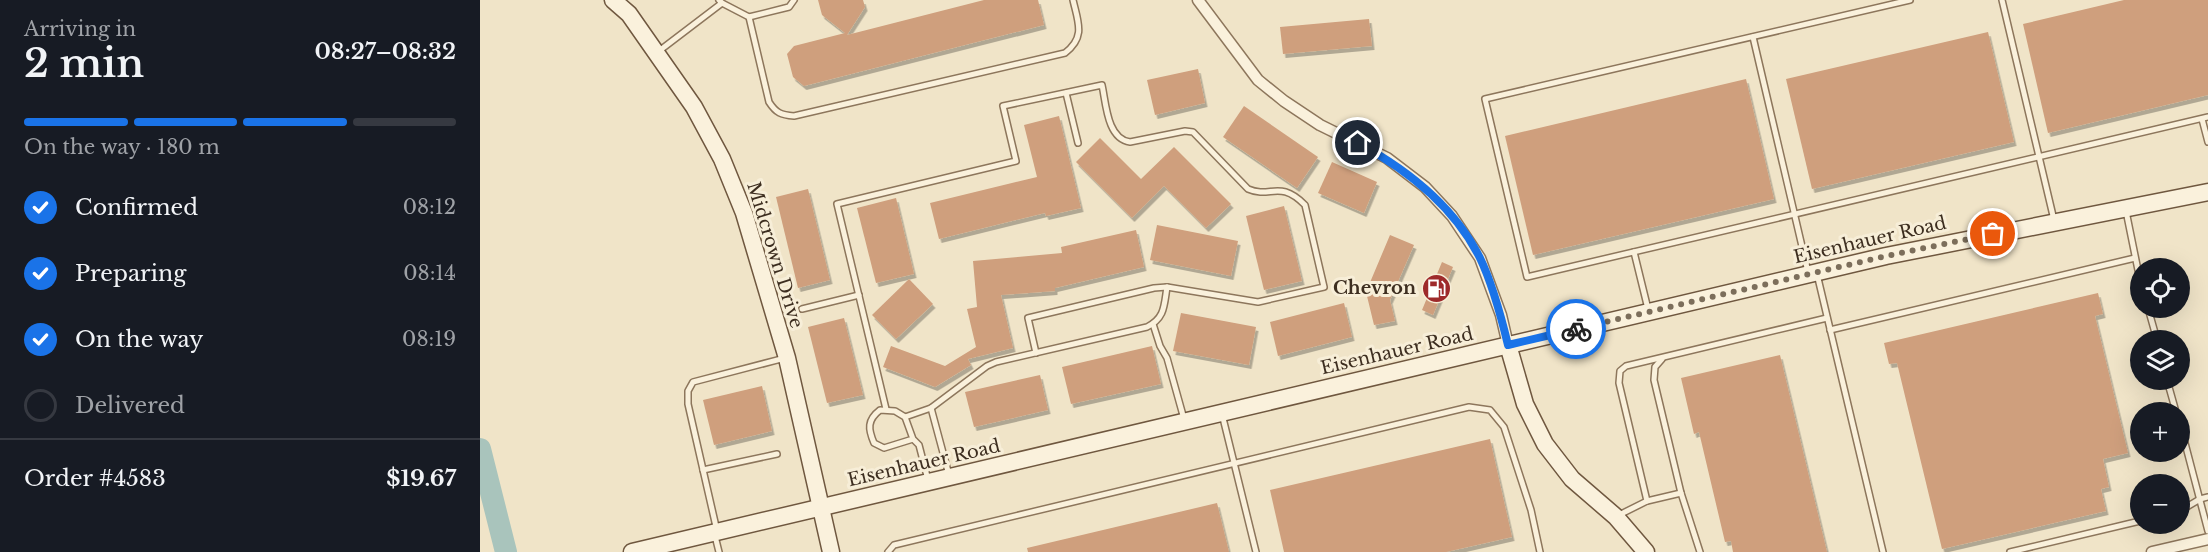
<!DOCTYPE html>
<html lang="en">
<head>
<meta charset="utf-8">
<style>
  body { margin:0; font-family:"Libre Baskerville",serif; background:#242831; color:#f1f3f6; height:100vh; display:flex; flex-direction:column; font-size:22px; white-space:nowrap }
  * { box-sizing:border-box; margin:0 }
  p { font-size:20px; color:#9ea1a6 }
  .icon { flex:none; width:33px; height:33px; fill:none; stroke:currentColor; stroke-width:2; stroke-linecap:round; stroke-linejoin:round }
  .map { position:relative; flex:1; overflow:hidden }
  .details { display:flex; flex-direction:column; background:#171b24; width:480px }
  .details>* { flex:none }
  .controls { position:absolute; left:1650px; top:258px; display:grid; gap:12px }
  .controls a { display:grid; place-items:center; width:60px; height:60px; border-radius:50%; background:#171b24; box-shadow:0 6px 24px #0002; font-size:30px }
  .pin { position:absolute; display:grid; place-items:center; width:51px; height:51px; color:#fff; margin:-26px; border:3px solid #fff; border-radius:50%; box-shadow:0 2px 6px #0007 }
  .courier { position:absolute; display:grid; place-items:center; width:60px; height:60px; margin:-30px; border:4px solid #1a73e8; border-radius:50%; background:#fff; color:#222; box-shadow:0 2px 8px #0007 }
  .overview em { font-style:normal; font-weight:600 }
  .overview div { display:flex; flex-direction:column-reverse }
  .overview { display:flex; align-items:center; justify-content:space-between; height:102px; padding:0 24px }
  h1 { font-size:39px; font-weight:600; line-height:45px }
  .bar { display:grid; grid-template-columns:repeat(4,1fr); gap:9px 6px; align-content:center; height:72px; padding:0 24px }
  .bar i { height:8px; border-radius:4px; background:#363941 }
  .bar .selected { background:#1a73e8 }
  .bar p { grid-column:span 4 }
  .line { display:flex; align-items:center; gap:15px; padding:0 24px; border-top:2px solid #363941 }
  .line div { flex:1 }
  ol { padding:0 24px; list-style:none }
  li { display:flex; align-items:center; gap:18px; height:66px }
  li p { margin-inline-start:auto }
  li .icon { padding:6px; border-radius:50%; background:#1a73e8; color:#fff; stroke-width:4 }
  li:last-child { color:#9ea1a6 }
  li i { width:33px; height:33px; border:3px solid #363941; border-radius:50% }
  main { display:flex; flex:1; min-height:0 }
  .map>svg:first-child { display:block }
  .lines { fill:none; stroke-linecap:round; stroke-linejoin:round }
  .river { stroke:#a9c4bc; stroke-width:22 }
  .building { fill:#cf9f7d; filter:url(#shadow) }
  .lane-casing { stroke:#8d765c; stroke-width:8 }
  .street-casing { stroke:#8d765c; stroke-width:13 }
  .secondary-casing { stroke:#6f573f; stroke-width:19 }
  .lane { stroke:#faf1dc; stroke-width:5 }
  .street { stroke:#faf1dc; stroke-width:10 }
  .secondary { stroke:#faf1dc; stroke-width:16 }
  .done { stroke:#7c6e5b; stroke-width:6; stroke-dasharray:0 10.8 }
  .route { stroke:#1a73e8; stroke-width:8 }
  .labels { text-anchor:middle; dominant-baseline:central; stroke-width:6; stroke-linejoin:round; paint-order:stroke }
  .street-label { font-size:18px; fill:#3d2e20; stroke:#f7eed8 }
  .poi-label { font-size:18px; font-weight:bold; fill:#3d2e20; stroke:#f7eed8; text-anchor:end }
</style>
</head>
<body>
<main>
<section class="details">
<div class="overview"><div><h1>2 min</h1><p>Arriving in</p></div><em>08:27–08:32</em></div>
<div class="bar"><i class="selected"></i><i class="selected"></i><i class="selected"></i><i></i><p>On the way · 180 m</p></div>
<ol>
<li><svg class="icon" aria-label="check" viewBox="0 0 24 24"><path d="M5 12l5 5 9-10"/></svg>Confirmed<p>08:12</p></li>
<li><svg class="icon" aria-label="check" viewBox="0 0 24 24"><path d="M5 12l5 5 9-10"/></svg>Preparing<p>08:14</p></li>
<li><svg class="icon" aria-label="check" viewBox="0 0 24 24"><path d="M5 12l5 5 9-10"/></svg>On the way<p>08:19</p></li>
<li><i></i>Delivered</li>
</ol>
<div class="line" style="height:78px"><div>Order #4583</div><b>$19.67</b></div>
</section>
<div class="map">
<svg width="1728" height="552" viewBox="0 0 1728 552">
  <defs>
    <filter id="shadow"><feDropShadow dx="2.5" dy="4" stdDeviation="0" flood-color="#0004"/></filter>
  </defs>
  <rect width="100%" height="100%" fill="#f0e4c8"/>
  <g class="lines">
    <path class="river" d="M0 449 26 552"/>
  </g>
  <g class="building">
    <path d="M338 0H383L385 7 367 35 504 0H558L564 25 324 86 313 77 307 54 314 46 365 33 342 15Z"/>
    <path d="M1644 0H1728V95L1568 133 1543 24Z"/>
    <path d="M889 19 892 46 803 54 800 27Z"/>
    <path d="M1508 32 1534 142 1332 189 1306 79Z"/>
    <path d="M718 69 725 103 675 115 667 80Z"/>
    <path d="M1266 79 1294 199 1053 255 1025 136Z"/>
    <path d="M764 106 838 157 817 188 743 137Z"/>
    <path d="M579 116 601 208 566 216 565 213 459 239 450 203 557 177 544 125Z"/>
    <path d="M620 138 661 179 694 147 751 204 726 228 684 186 652 218 596 162Z"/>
    <path d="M852 162 897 182 884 213 838 193Z"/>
    <path d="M328 189 350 280 318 288 296 197Z"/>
    <path d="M416 198 434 274 396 283 377 208Z"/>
    <path d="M804 206 822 281 784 290 766 216Z"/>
    <path d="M677 225 758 241 751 276 670 260Z"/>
    <path d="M656 230 664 267 575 288V291L521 295 533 348 488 359 491 365 455 387 403 367 411 346 465 366 496 347 487 309 497 307 493 261 582 253 581 247Z"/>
    <path d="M910 235 934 245 910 300 915 321 894 325 886 292Z"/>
    <path d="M962 262 973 267 953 315 942 310Z"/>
    <path d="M429 279 453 304 416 339 392 315Z"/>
    <path d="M1618 293 1623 314 1615 316 1648 453 1623 459 1629 487 1621 489 1626 511 1462 549 1417 363 1409 364 1404 343Z"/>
    <path d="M864 303 872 337 798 356 790 322Z"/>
    <path d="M701 313 776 327 769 365 693 351Z"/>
    <path d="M364 318 383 395 347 403 328 327Z"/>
    <path d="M672 346 681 384 591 404 582 367Z"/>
    <path d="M1300 355 1347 552H1253L1251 541 1245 542 1219 432 1214 434 1201 378Z"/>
    <path d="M560 375 568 410 494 427 485 392Z"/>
    <path d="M282 386 292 431 234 445 223 400Z"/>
    <path d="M1010 439 1032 537 966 552H804L790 490Z"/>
    <path d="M737 503 749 552H548L547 548Z"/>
  </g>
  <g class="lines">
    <defs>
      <g id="lane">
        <path d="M1430 0 1005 99 1047 277 1728 117"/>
        <path d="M1522 0 1574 220"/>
        <path d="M242 3 269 17 289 102C296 113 301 115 314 116L585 53C606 37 598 22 593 0"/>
        <path d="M269 17 309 7 314 0"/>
        <path d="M1273 37 1328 272"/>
        <path d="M179 51 242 3 239 0"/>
        <path d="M586 93 598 143"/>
        <path d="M1722 119 1728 142"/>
        <path d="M1646 211 1660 280"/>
        <path d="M1154 252 1168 309"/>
        <path d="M1337 274 1403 552"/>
        <path d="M1668 308 1677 340"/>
        <path d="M322 309 379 295"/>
        <path d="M673 324 680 346 687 358 704 419"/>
        <path d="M1350 330 1655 258"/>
        <path d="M1182 359 1175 367 1174 380 1201 493 1220 552"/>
        <path d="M1687 380 1696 412"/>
        <path d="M451 408 469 475"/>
        <path d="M406 409 357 204 536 161 523 106 622 85C626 103 627 139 650 142L705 131 713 132 768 189C791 199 799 179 825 205L844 287 778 302 687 287 674 288 548 318 556 353"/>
        <path d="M742 414 776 552"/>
        <path d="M425 417 451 408 507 366 516 362 667 327C685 318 684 306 687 287"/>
        <path d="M1700 424 1728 531"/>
        <path d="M433 439 404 448 394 443C388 429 387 420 400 410L415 411 425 417 433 439 439 445 448 480"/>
        <path d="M223 470 297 454"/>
        <path d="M1167 501 1201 493"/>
        <path d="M1700 511 1720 499 1728 497"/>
        <path d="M1139 515 1167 501 1139 383 1140 371 1146 366 1347 318"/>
        <path d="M237 531 208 404V391L213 382 305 358"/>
        <path d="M235 536 239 552"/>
        <path d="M408 552 414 545 989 407 1010 410 1024 427 1051 510 1060 552"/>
        <path d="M1530 552 1660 521"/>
      </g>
      <g id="street">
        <path d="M718 0 778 80 804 101 840 125 907 158 945 187 972 216 1000 258 1021 315 1028 345"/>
        <path d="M1672 552 1728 539"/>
      </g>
      <g id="secondary">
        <path d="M133 0 149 14 214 107 242 159 264 213 307 358 351 552"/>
        <path d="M1028 345 1045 404 1065 444 1092 479 1136 517 1166 552"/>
        <path d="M152 552 1406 256 1728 192"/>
      </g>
    </defs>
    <use href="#lane" class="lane-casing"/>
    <use href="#street" class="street-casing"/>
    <use href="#secondary" class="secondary-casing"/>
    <use href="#lane" class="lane"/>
    <use href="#street" class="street"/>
    <use href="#secondary" class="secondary"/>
  </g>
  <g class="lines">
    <path class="done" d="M1096 329 1406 256 1513 234"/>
    <path class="route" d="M878 143C928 170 974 206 1000 258 1013 285 1021 316 1028 345L1096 329"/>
  </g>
  <defs>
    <symbol id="fuel-disc" viewBox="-11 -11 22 22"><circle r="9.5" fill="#9e2a2b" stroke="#f7eed8"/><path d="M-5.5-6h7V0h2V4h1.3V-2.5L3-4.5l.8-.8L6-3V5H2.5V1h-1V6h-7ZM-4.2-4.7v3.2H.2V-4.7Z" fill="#fff"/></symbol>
  </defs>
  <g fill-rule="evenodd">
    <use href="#fuel-disc" x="940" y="272" width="33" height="33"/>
  </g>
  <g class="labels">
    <g class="street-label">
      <text transform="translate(1390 240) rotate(-13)">Eisenhauer Road</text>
      <text transform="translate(295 255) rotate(73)">Midcrown Drive</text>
      <text transform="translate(917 351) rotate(-13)">Eisenhauer Road</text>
      <text transform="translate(444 463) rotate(-13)">Eisenhauer Road</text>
    </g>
    <g class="poi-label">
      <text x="936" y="288">Chevron</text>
    </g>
  </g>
</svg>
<div class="controls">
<a><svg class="icon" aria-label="locate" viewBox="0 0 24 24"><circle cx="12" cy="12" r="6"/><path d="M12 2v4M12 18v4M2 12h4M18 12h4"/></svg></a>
<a><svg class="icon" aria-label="layers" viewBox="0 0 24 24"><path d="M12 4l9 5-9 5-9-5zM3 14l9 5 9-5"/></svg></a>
<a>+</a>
<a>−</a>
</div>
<div class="pin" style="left:1513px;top:234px;background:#ea580c"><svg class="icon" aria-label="bag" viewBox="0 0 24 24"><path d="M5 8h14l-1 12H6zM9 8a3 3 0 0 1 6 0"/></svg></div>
<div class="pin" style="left:878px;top:143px;background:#1f2937"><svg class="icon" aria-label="home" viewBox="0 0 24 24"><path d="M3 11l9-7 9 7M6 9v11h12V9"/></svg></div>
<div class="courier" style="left:1096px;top:329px"><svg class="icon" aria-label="bike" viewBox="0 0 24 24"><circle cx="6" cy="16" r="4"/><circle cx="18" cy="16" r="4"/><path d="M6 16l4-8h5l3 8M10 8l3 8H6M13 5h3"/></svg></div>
</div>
</main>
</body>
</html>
